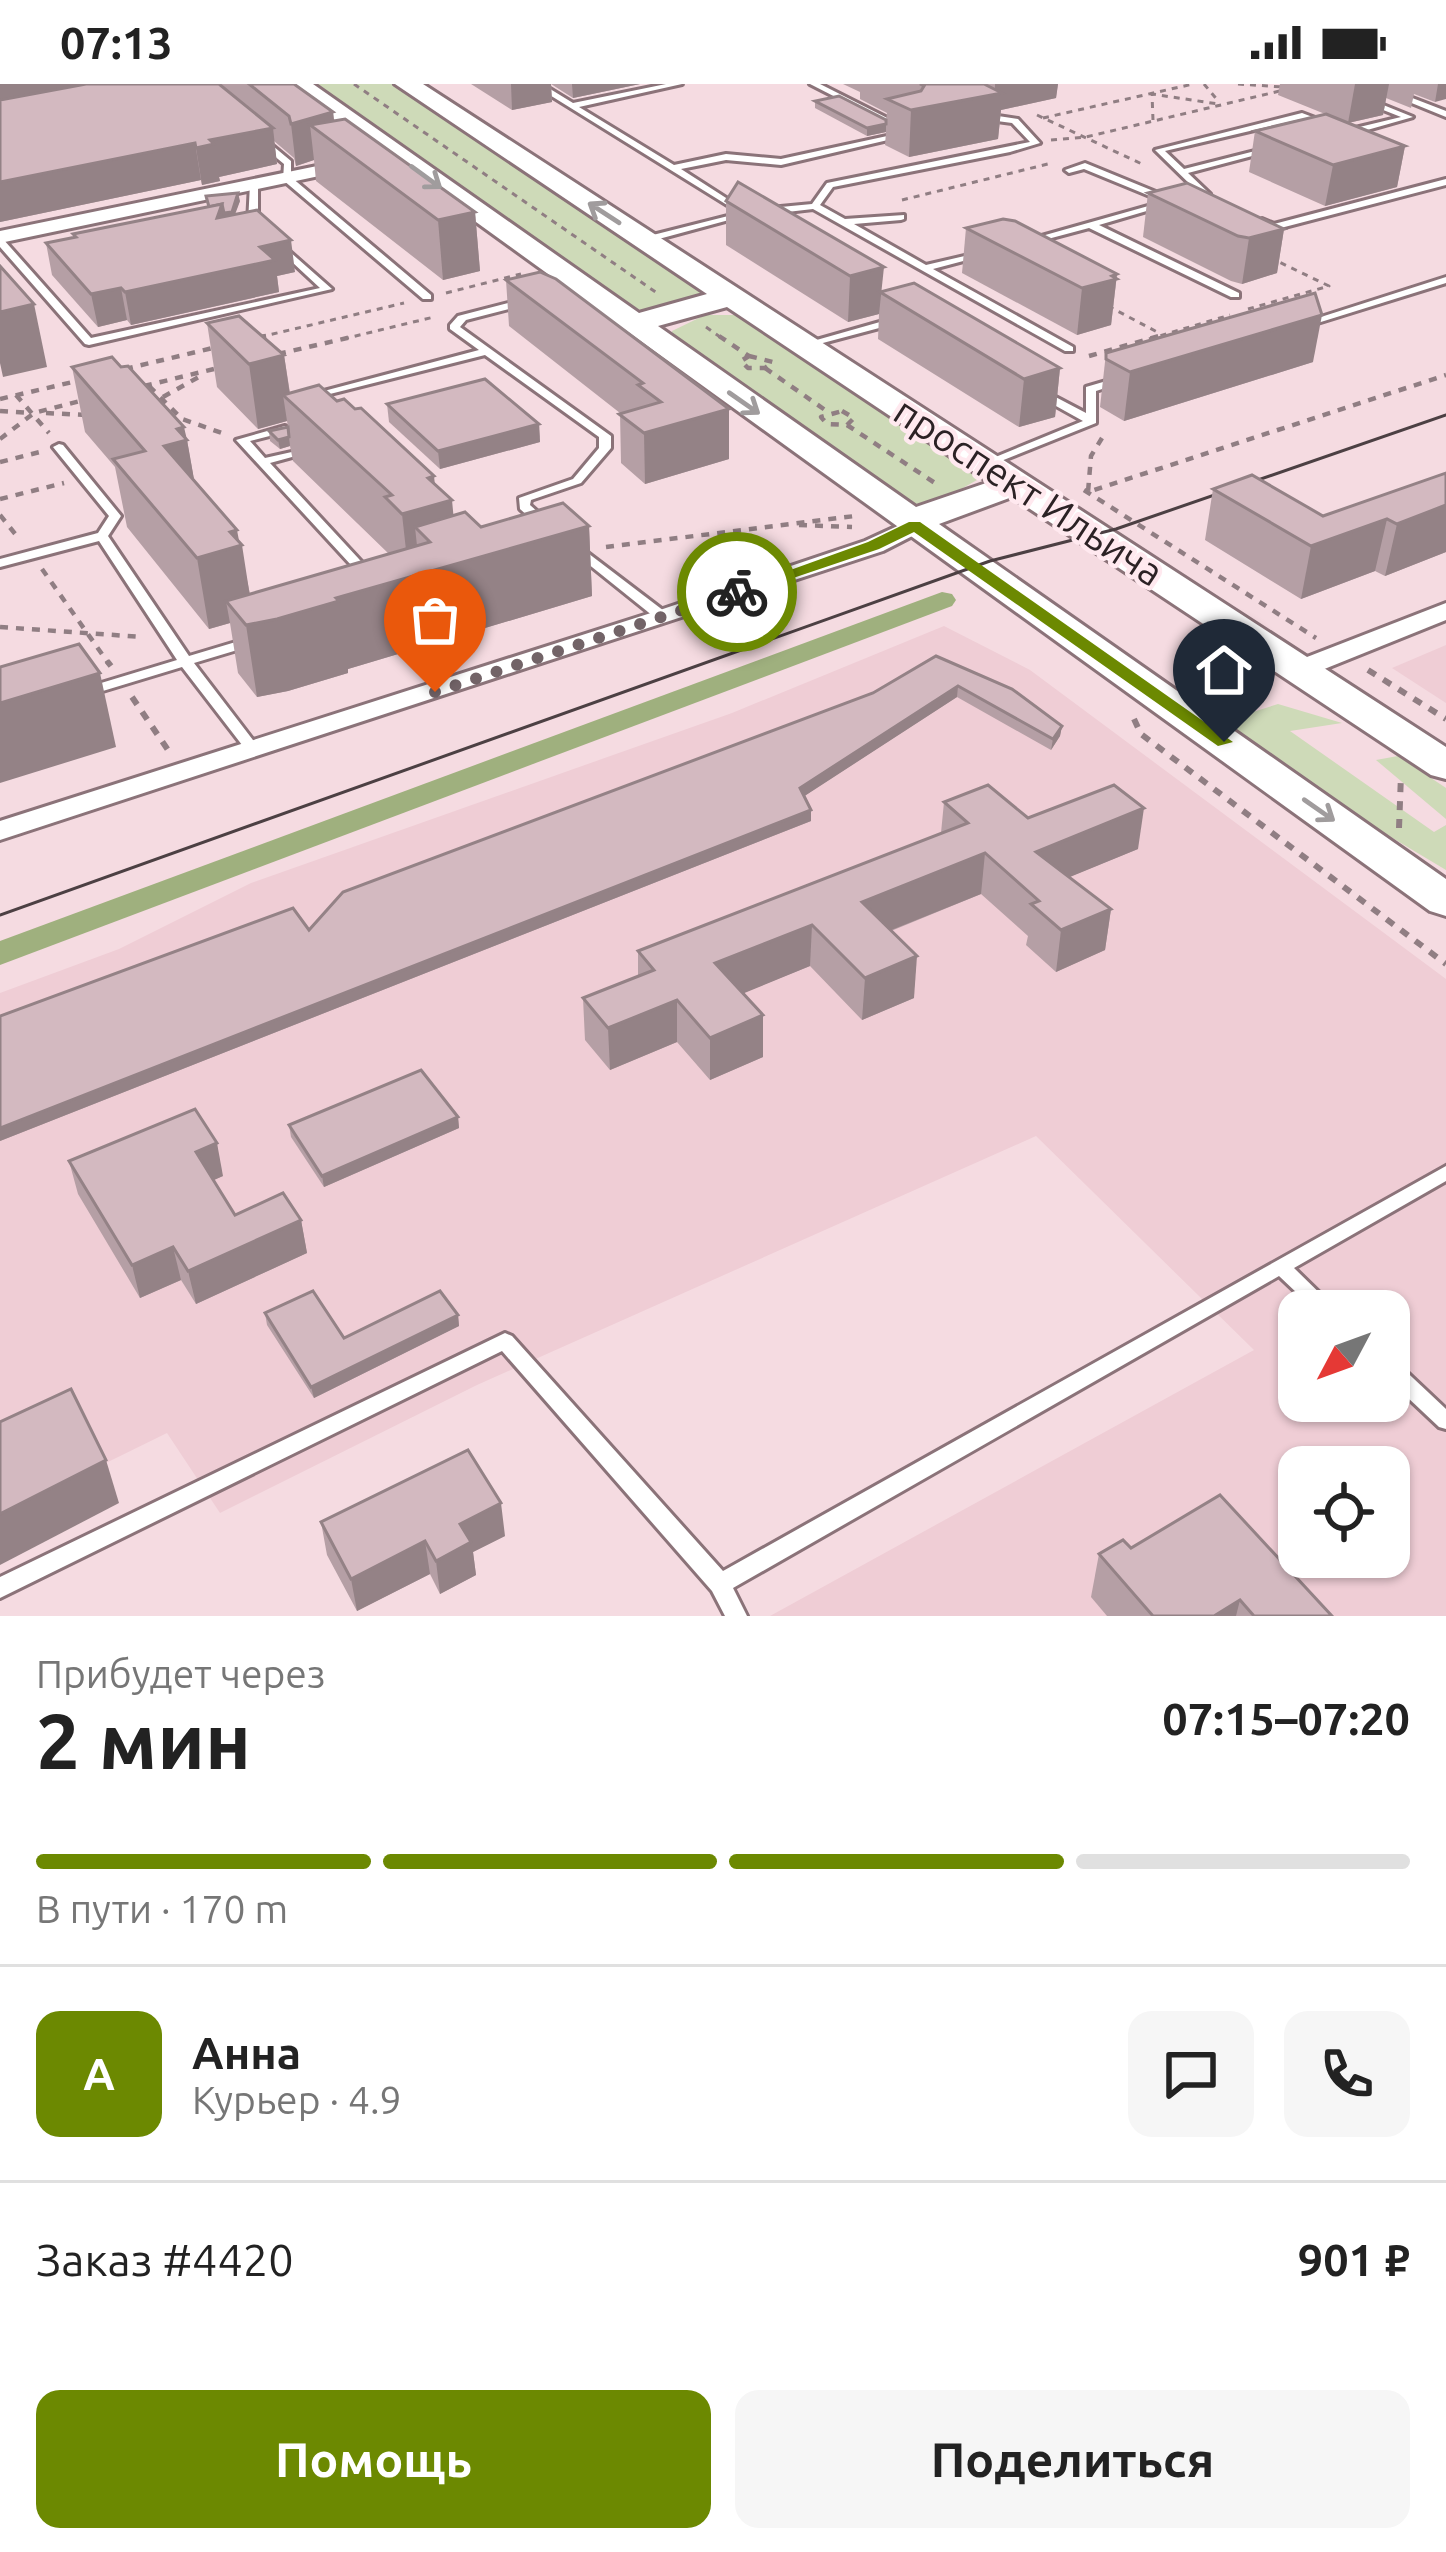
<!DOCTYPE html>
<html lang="ru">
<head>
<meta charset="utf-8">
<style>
  body { margin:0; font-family:Ubuntu,sans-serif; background:#f6f6f6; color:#222; height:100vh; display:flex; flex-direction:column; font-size:45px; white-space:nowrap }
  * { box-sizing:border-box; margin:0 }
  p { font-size:39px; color:#767676 }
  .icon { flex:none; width:66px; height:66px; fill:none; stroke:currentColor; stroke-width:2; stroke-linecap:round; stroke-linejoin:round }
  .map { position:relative; height:1532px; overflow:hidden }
  .sheet { display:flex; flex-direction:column; background:#fff; flex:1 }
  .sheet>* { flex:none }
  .needle { width:78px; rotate:229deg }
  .fabs { position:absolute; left:1278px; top:1206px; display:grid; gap:24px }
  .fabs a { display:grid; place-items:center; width:132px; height:132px; border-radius:24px; background:#fff; box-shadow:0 3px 9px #0004; font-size:60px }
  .pin { position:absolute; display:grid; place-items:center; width:102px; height:102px; color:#fff; margin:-123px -51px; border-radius:50% 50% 50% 0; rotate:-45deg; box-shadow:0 0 12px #0007 }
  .pin .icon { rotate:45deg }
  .courier { position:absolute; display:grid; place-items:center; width:120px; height:120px; margin:-60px; border:9px solid #6c8901; border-radius:50%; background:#fff; color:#222; box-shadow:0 3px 15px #0007 }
  .head em { font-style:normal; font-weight:700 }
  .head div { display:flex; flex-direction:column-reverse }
  .head { display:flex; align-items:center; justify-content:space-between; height:204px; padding:0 36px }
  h1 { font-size:78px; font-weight:700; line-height:90px }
  .bar { display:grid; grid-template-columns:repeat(4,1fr); gap:18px 12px; align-content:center; height:144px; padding:0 36px }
  .bar i { height:15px; border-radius:9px; background:#e0e0e0 }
  .bar .active { background:#6c8901 }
  .bar p { grid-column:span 4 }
  .line { display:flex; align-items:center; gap:30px; padding:0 36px; border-top:3px solid #e0e0e0 }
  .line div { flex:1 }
  .round { display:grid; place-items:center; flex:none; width:126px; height:126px; border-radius:24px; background:#f6f6f6 }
  .action { display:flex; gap:24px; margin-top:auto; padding:24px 36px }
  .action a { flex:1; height:138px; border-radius:24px; background:#6c8901; color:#fff; font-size:48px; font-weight:700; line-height:138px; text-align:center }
  .action a+a { background:#f6f6f6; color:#222 }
  .status { display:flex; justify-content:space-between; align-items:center; height:84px; padding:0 60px; background:#fff; direction:ltr }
  .status svg { height:33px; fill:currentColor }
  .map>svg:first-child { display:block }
  .built { fill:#efcdd5; fill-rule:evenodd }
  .green { fill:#cedab8 }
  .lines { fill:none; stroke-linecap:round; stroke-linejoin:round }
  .canal { fill:#9fb07e; fill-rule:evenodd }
  .lane-casing { stroke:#8b7379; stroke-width:6 }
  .street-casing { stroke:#8b7379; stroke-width:6 }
  .secondary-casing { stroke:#8b7379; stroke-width:6 }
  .path-far2 { stroke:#907e83; stroke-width:3; stroke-dasharray:6 6; stroke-linecap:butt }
  .path-far1 { stroke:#907e83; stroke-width:4.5; stroke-dasharray:8 8; stroke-linecap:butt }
  .path { stroke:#907e83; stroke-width:6; stroke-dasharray:9 9; stroke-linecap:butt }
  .lane { fill:#fff; fill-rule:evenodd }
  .street { fill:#fff; fill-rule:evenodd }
  .secondary { fill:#fff; fill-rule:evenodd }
  .tram { stroke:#4c4043; stroke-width:3 }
  .wall { fill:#b59fa5 }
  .shaded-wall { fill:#948286; fill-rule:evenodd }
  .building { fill:#d3b9c0; stroke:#948286; stroke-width:3 }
  .oneway { stroke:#a09c9d }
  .route { fill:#6c8901 }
  .done { stroke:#726367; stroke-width:12; stroke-dasharray:0 21.6 }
  .labels { text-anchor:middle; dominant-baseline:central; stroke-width:9; stroke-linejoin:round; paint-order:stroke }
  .street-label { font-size:39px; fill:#2c2225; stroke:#ffe9ef }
</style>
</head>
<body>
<div class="status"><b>07:13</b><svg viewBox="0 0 49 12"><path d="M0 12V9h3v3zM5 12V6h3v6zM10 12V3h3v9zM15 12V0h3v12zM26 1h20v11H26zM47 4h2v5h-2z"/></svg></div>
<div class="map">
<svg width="1446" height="1532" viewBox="0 0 1446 1532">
  <rect width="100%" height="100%" fill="#f5dbe1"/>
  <g class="built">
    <path d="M944 542 1030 586 1446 895V1532H770L1254 1266 1036 1052 477 1301 220 1429 167 1349 0 1431V909L119 865 251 799 732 629ZM1299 1227H1389V1317H1299ZM1299 1383H1389V1473H1299Z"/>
    <path d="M1446 561V619L1392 584Z"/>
  </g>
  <g class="green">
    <path d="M305 0H397L702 207 699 214 656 227 621 224Z"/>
    <path d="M705 231H743L976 386 977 396 940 417 907 421 673 254 672 247Z"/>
    <path d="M1278 620 1342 639 1290 647 1434 748 1446 741V786L1354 731 1221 638Z"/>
    <path d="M1398 672 1446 704V735L1376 676Z"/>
  </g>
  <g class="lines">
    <path class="canal" d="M942 508 952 510 956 516 952 522 0 881V857Z"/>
    <defs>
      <g id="lane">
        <path d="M532 0H542L573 19 666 0H682L579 23 674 81 726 70 781 75 901 49 905 52 781 81 726 76 681 85 751 130 644 159 639 156 641 154 740 129Z"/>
        <path d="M810 0H820L907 44 900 46Z"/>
        <path d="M1365 0H1376L1446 27V33Z"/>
        <path d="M1366 14 1413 33 1346 52 1301 35 1165 67 1184 85 1267 64 1271 67 1188 89 1210 110 1197 115 1192 112 1199 109 1155 66 1302 29 1347 46 1401 33 1363 18 1362 16Z"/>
        <path d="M985 30 1018 35 1040 59 1010 68 833 103 820 121 845 135 904 131V135L901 136 854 140 926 181 986 167V171L933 185 1073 263V267H1065L813 125 770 130 765 127 770 124 812 120 827 99 1030 58 1012 39 982 35V31Z"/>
        <path d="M261 57H267L291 77V93L431 211V215H423L283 96 284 80 261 61Z"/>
        <path d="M1085 79 1168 113 1170 115 1162 117 1084 85 1069 89 1065 86Z"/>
        <path d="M1446 95V101L1273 146 1257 138 1262 135 1274 140Z"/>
        <path d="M254 97 258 100V138L264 143 259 146 248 139 250 100Z"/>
        <path d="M1159 119 1167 121 1099 141 1239 209V213H1231L1089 144 1029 160 1024 157Z"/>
        <path d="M0 154 3 155 91 254 320 204 278 165V161L281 160 332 205 89 261 85 260 0 163Z"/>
        <path d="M1446 193V199L1308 242 1299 240Z"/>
        <path d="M524 215 529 218 528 220 466 236 460 243 611 352V364L581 399 531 416 530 421 548 437V443H540L520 425 519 414 573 395 599 364V353L485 271 310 315 305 312 479 266 450 245V241L458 232Z"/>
        <path d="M894 234 898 235V239L804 264 799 261Z"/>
        <path d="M1120 293 1125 296 1124 298 1096 307V339L991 381 987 382 981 379 1083 337 1038 312V308H1046L1086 329V303Z"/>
        <path d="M285 342 291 345 289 347 250 357 265 374 314 363V367L270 379 371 488V494H363L236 356Z"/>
        <path d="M59 360 63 361 121 432 108 452 189 572 249 554 256 558 254 561 194 579 259 664 261 667 259 670H249L182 583 83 613 76 609 78 606 177 576 99 457 0 483V475L98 449 109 432 53 363Z"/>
        <path d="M576 460 668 530 669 533 668 536H658L572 467V461Z"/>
        <path d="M1446 1082V1097L1294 1184 1338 1227H1316L1279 1192 733 1504 747 1532H725L712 1507 502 1267 0 1514V1493L505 1249 512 1252 723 1487Z"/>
        <path d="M1389 1276 1396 1278 1446 1325V1345L1439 1343 1389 1296Z"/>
      </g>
      <g id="street">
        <path d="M356 74 365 79 362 83 0 159V147Z"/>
        <path d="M915 434 927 441 924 446 883 467 0 756V737L654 528 865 457Z"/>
        <path d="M1446 519V536L1307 592 1298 594 1285 586 1289 580Z"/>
      </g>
      <path id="secondary" d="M285 0H313L639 229 707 210 395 0H423L1446 663V695L1431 691 1012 413 939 440 1446 795V832L1430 827ZM727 223 989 398 916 423 658 242Z"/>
    </defs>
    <use href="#lane" class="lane-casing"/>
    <use href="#street" class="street-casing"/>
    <use href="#secondary" class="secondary-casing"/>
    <g class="path-far2">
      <path d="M354 0 657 209"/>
      <path d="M1204 0 1219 18"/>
      <path d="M1238 0 1283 3"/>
      <path d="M1037 31 1144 81"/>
      <path d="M1043 34 1193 0"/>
      <path d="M1153 36 1152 10 1218 20"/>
      <path d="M1051 56 1086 53 1284 6"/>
      <path d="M902 116 1052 79"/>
      <path d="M446 209 521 190"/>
      <path d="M1108 222 1161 250"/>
      <path d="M1248 225 1329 202 1277 177"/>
      <path d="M706 243 723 255"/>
      <path d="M260 253 404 219"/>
      <path d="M343 255 434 233"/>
      <path d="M1149 255 1230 231"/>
    </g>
    <g class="path-far1">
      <path d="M719 252 749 272"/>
      <path d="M260 253 266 252"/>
      <path d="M278 270 356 252"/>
      <path d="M749 272 773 278 765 284H748L741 277Z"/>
      <path d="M1089 272 1159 252"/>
      <path d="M765 284 828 328"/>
      <path d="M125 285 217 263"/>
      <path d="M144 302 218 284"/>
      <path d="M149 302 182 335 222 349"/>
      <path d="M16 311 49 349"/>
      <path d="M163 313 204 290"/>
      <path d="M0 315 77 297"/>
      <path d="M0 327 32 329"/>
      <path d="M842 327 854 334 847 341 827 340 821 333Z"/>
      <path d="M46 329 86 331"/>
      <path d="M847 341 938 401"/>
      <path d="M1102 354 1091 372 1088 408 1446 291"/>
      <path d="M0 355 34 329 84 316"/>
      <path d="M0 378 40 368"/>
      <path d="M1084 406 1316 554"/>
      <path d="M0 415 64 399"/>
      <path d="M0 431 20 456"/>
      <path d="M799 441 852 443"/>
      <path d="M606 463 855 432"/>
      <path d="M42 485 109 580"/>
      <path d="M0 543 142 553"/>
    </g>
    <g class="path">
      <path d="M107 577 111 582"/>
      <path d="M1368 586 1446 635"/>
      <path d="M132 613 168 666"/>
      <path d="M1134 635 1141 650 1446 880"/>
      <path d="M1399 744 1401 691"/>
    </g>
    <use href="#lane" class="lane"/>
    <use href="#street" class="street"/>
    <use href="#secondary" class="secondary"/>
    <path class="tram" d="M0 831 990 477 1116 445 1446 331"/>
  </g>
  <g class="wall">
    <path d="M0 0H249L333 28 334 37 475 128 480 187 443 196 316 97 314 76 296 82 294 74 274 57 277 80 219 93 220 97 202 101 201 96 0 138Z"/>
    <path d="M471 0H640L573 14 551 0 552 18 512 26Z"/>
    <path d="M843 0H1058L1056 14 1001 26 998 55 909 73 885 61 886 48 867 52 815 24V17L886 36 887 29 860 15V8Z"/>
    <path d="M1280 0H1446L1435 18 1414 10 1411 24 1386 14 1383 31 1348 39 1405 62 1397 103 1325 122 1249 88 1255 47 1325 30 1278 11Z"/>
    <path d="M1148 109 1284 145 1277 189 1242 200 1231 197 1143 153Z"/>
    <path d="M240 117 234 131 295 188 277 192 279 208 131 241 127 236 98 243 52 191 46 159 74 154 73 150Z"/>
    <path d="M726 117 883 208 1060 284 1055 333 1019 343 878 255 879 230 848 238 726 161Z"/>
    <path d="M966 144 1117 190 1111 241 1077 251 962 189Z"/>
    <path d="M540 188 729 375 645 400 621 379 620 329 509 242 506 196Z"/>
    <path d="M207 239 284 271 290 309 435 400 453 432 481 443 589 442 592 512 348 585V589L288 607 257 613 238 589 230 539 209 545 127 443 115 383 85 348 72 283 187 356 194 396 239 458 250 510 389 470 293 377 290 362 280 365 270 357 269 347 288 343 287 337 258 345 217 303Z"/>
    <path d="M1106 269 1313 278 1124 337 1100 323Z"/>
    <path d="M387 320 539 340 540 358 440 385 389 338Z"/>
    <path d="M1446 389V468L1385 492 1375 487 1301 515 1205 456 1213 405 1323 432Z"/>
    <path d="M936 572 1062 642 1060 652 1051 666 957 613 804 712 811 737 0 1057V932L309 846 873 609Z"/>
    <path d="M944 718 1028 734 1138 765 1069 793 1111 825 1105 866 1056 888 1026 861 1028 852 981 810 891 847 914 914 862 936 810 882 743 909 763 973 710 996 677 958 610 986 585 956 583 914 638 892V867L941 749Z"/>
    <path d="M458 1033 459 1044 324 1103 291 1053 289 1041Z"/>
    <path d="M69 1077 223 1092 213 1096 235 1131 301 1136 307 1169 196 1220 181 1196 140 1214 78 1110Z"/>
    <path d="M265 1229 344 1254 458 1231 459 1242 314 1314 267 1241Z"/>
    <path d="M321 1438 505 1452 473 1468 476 1491 440 1510 430 1490 357 1527 327 1471Z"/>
    <path d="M1131 1464 1332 1532H1107L1091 1513 1099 1470Z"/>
  </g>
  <g class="shaded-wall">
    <path d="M0 0H191L0 34Z"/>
    <path d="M511 0H551L552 18 512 26Z"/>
    <path d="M572 0H640L573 14Z"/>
    <path d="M995 0H1058L1056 14 1001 26 998 55 909 73 911 26 995 11Z"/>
    <path d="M1355 0H1389L1383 31 1348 39Z"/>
    <path d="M1438 0H1446V15L1435 18Z"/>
    <path d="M333 28 337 62 310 41 314 76 296 82 291 40Z"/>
    <path d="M886 40V48L867 52V44Z"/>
    <path d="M273 44 277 80 219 93 220 97 202 101 196 64 210 56Z"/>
    <path d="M195 59 201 96 0 138V98Z"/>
    <path d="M1405 62 1397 103 1325 122 1333 81Z"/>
    <path d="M238 109 240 117 233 136 212 140 222 120Z"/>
    <path d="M475 128 480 187 443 196 438 136Z"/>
    <path d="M1284 145 1277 189 1242 200 1249 154Z"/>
    <path d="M291 156 295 188 277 192 279 208 131 241 125 208 260 163Z"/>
    <path d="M884 183 879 230 848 238 850 192Z"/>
    <path d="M1117 190 1111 241 1077 251 1082 204Z"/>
    <path d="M121 204 127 236 98 243 91 210Z"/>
    <path d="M34 220 47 283 3 293 0 279V228Z"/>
    <path d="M1322 231 1313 278 1124 337 1130 288Z"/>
    <path d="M284 271 291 318 283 311 287 337 258 345 249 280Z"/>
    <path d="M1060 284 1055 333 1019 343 1024 295Z"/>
    <path d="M729 325V375L645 400 644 349Z"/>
    <path d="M539 340 540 358 440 385 438 367Z"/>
    <path d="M184 343 187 356 199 423 164 362 177 345Z"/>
    <path d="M289 353 290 362 280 365 278 356Z"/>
    <path d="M434 392 437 420 452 416 458 480 589 442 592 512 348 585V589L288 607 257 613 246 541 409 493 402 430 428 394ZM415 443 430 458 420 490Z"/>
    <path d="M1446 421V468L1385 492 1397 440Z"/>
    <path d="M1387 435 1375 487 1301 515 1311 462Z"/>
    <path d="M237 446 240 462 242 461 253 532 226 517 230 539 209 545 197 474 230 448Z"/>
    <path d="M100 589 116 663 0 699V619Z"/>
    <path d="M958 602 957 613 800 715V704Z"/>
    <path d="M1062 642 1060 652 1051 666 1053 655Z"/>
    <path d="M1144 724 1138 765 1031 809 1036 768Z"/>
    <path d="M811 726V737L0 1057V1044Z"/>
    <path d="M985 769 981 810 859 859 862 818Z"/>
    <path d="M1111 825 1105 866 1056 888 1061 846Z"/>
    <path d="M812 841 810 882 715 921V879Z"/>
    <path d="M917 872 914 914 862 936 865 894Z"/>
    <path d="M677 916V958L610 986 608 944Z"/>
    <path d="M763 931V973L710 996V954Z"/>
    <path d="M458 1033 459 1044 324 1103 322 1092Z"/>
    <path d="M217 1059 223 1092 203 1101 196 1068Z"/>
    <path d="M301 1136 307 1169 196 1220 188 1187Z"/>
    <path d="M173 1163 181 1196 140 1214 132 1181Z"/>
    <path d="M458 1231 459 1242 314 1314 311 1303Z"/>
    <path d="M106 1376 119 1419 0 1481V1430Z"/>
    <path d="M501 1419 505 1452 473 1468 476 1491 440 1510 436 1477 460 1440Z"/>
    <path d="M425 1457 430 1490 357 1527 351 1495Z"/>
    <path d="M1240 1516 1236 1532H1214Z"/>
  </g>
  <g class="building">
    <path d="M86 0H219L273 44 210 56 214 60 196 64 195 59 0 98V16Z"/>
    <path d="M249 0H294L333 28 291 40 289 32Z"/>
    <path d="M920 0H984L1002 9 911 26 887 15 921 7 924 2Z"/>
    <path d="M839 12 886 36V40L867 44 815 17Z"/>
    <path d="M1326 30 1405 62 1333 81 1255 47Z"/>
    <path d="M345 35 475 128 438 136 310 41Z"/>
    <path d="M738 98 884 183 850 192 726 117Z"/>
    <path d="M1187 99 1284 145 1249 154 1238 152 1148 109Z"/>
    <path d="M238 109 232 128 224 129 222 120 209 123 206 112Z"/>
    <path d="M222 120 217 134 257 126 291 156 260 163 275 176 125 208 121 204 91 210 46 159 76 153 73 150Z"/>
    <path d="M1003 135 1015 137 1117 190 1112 192 1117 195 1082 204 966 144Z"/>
    <path d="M0 182 34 220 0 228Z"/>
    <path d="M540 188 556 195 729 325 644 349 619 330 661 318 638 301 643 299 506 196Z"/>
    <path d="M914 199 1060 284 1024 295 880 208Z"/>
    <path d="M1315 209 1322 231 1130 288 1106 275V269Z"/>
    <path d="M239 232 284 271 249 280 207 239Z"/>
    <path d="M112 273 121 283 128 282 184 343 177 345 187 356 164 362 237 446 230 448 242 461 197 474 113 375 145 367 72 283Z"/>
    <path d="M485 295 539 340 438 367 387 320Z"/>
    <path d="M319 301 337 317 344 315 355 325 361 324 434 392 428 394 452 416 402 430 385 413 392 411 283 311Z"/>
    <path d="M288 343 289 353 278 356 269 347Z"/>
    <path d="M1446 389V421L1397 440 1387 435 1311 462 1213 405 1252 391 1323 432Z"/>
    <path d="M563 419 589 442 336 514 339 517 277 535 246 541 226 517 430 458 415 443 465 428 481 443Z"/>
    <path d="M79 560 100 589 0 619V583Z"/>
    <path d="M936 572 1012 605 1062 642 1053 655 958 602 800 704 811 726 0 1044V932L293 824 309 846 343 808 873 609Z"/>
    <path d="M988 701 1028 734 1114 701 1144 724 1036 768 1111 825 1061 846 1031 820 1039 817 985 769 862 818 917 872 865 894 812 841 715 879 763 931 710 954 677 916 608 944 583 914 654 886 638 867 968 739 944 718Z"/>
    <path d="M421 986 458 1033 322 1092 289 1041Z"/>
    <path d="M195 1025 217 1059 196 1068 235 1131 283 1109 301 1136 188 1187 173 1163 132 1181 69 1077Z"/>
    <path d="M313 1207 344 1254 440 1207 458 1231 311 1303 265 1229Z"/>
    <path d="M71 1305 106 1376 0 1430V1338Z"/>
    <path d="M468 1366 501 1419 460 1440 471 1458 436 1477 425 1457 351 1495 321 1438Z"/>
    <path d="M1220 1411 1332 1532H1254L1240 1516 1214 1532H1153L1099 1470 1123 1456 1131 1464Z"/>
  </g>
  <defs><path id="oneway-shaft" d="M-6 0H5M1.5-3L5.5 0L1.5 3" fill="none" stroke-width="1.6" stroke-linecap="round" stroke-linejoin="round" transform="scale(3)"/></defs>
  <g class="oneway">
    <use href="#oneway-shaft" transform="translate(426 93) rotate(36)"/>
    <use href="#oneway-shaft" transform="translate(604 129) rotate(-147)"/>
    <use href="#oneway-shaft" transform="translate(744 319) rotate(35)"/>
    <use href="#oneway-shaft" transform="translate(1319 726) rotate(35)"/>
  </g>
  <path class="route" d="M909 438H920L1233 658 1218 662 914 448 879 465 743 511 729 508 868 458Z"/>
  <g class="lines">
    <path class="done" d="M435 608 737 508"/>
  </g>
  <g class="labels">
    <g class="street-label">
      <text transform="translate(1029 407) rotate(33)">проспект Ильича</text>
    </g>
  </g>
</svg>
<div class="fabs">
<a><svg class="needle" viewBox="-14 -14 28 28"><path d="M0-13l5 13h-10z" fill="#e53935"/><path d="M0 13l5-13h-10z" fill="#767676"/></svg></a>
<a><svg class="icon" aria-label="locate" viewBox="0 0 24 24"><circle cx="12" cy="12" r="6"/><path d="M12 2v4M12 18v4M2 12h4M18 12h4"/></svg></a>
</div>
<div class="pin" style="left:435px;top:608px;background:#ea580c"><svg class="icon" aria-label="bag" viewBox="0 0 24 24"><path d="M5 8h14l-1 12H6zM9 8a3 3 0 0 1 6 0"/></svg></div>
<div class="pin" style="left:1224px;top:658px;background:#1f2937"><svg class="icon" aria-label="home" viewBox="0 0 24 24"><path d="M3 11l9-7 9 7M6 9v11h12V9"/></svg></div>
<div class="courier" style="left:737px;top:508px"><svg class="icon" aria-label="bike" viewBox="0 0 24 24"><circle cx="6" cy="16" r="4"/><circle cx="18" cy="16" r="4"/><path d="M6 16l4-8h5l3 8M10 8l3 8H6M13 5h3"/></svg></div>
</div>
<section class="sheet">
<div class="head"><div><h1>2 мин</h1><p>Прибудет через</p></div><em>07:15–07:20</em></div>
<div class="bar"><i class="active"></i><i class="active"></i><i class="active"></i><i></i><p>В пути · 170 m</p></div>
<div class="line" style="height:216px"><b class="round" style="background:#6c8901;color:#fff">А</b><div><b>Анна</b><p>Курьер · 4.9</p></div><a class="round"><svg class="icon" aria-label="chat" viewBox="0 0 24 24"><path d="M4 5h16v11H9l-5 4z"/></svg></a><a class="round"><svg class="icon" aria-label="phone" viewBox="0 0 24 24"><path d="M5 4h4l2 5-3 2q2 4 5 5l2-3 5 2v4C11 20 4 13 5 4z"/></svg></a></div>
<div class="line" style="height:156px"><div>Заказ #4420</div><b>901 ₽</b></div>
<div class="action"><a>Помощь</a><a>Поделиться</a></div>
</section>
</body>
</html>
